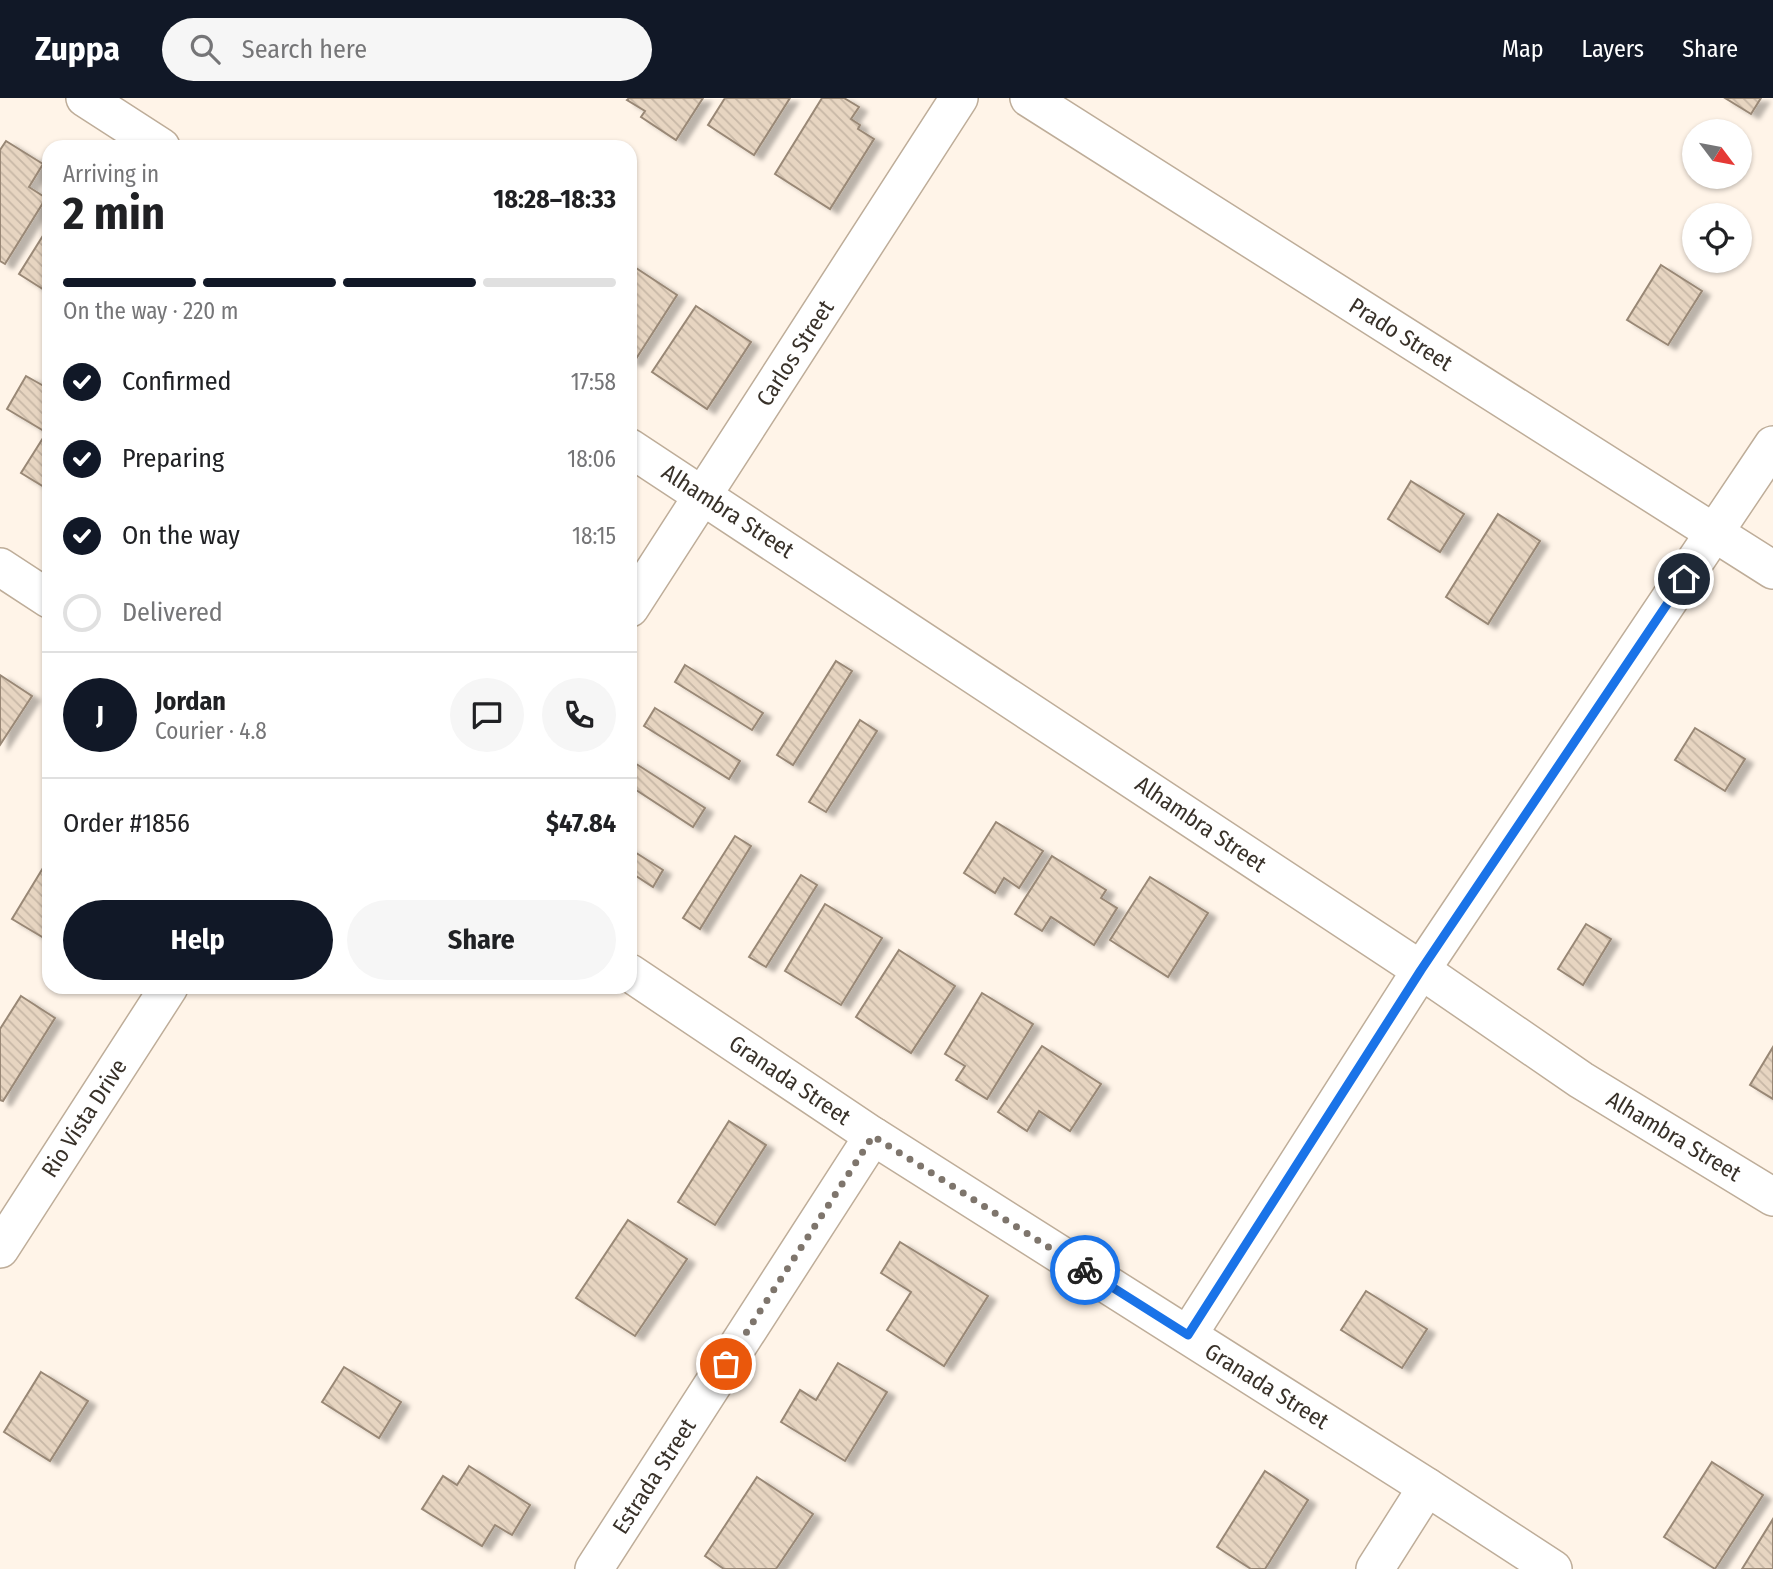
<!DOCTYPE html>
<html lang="en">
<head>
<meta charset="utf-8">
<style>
  body { margin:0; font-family:"Fira Sans Condensed",sans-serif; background:#f6f6f6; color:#202124; height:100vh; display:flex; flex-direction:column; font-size:26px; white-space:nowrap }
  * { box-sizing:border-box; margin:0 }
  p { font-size:23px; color:#757577 }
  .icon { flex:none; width:38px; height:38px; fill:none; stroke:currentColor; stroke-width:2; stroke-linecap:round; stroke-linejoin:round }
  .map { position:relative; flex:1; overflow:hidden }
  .side { position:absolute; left:42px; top:42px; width:595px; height:854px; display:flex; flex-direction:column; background:#fff; border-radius:21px; box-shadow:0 2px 5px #0004 }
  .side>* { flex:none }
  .needle { width:46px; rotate:122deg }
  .controls { position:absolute; left:1682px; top:21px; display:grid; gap:14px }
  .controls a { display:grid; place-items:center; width:70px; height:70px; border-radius:50%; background:#fff; box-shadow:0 2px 5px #0004; font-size:35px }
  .pin { position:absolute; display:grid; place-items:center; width:60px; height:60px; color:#fff; margin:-30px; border:4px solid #fff; border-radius:50%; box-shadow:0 2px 7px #0007 }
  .courier { position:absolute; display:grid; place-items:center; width:70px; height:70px; margin:-35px; border:5px solid #1a73e8; border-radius:50%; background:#fff; color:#222; box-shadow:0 2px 9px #0007 }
  .overview em { font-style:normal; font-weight:700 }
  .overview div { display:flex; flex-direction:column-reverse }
  .overview { display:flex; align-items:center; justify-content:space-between; height:119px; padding:0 21px }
  h1 { font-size:46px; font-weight:700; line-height:52px }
  .bar { display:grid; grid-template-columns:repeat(4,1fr); gap:10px 7px; align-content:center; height:84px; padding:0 21px }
  .bar i { height:9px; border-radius:5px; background:#e0e0e0 }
  .bar .selected { background:#111827 }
  .bar p { grid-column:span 4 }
  .line { display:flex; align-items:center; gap:18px; padding:0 21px; border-top:2px solid #e0e0e0 }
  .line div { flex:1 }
  .round { display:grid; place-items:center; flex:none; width:74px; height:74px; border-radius:37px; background:#f6f6f6 }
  ol { padding:0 21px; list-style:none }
  li { display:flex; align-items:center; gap:21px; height:77px }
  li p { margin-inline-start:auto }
  li .icon { padding:7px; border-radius:50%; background:#111827; color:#fff; stroke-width:4 }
  li:last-child { color:#757577 }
  li i { width:38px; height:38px; border:4px solid #e0e0e0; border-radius:50% }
  .cta { display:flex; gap:14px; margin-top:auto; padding:14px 21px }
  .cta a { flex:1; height:80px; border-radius:42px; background:#111827; color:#fff; font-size:28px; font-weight:700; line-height:80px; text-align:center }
  .cta a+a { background:#f6f6f6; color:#202124 }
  header { display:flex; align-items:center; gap:42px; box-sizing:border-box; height:98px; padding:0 35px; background:#111827; color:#fff }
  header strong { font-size:33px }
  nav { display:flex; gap:38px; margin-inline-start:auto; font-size:24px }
  .search { width:490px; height:63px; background:#f6f6f6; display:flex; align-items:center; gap:18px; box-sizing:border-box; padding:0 24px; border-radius:38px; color:#757577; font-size:26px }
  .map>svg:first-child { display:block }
  .building { fill:url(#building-back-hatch); stroke:#998876; stroke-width:2; filter:url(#shadow) }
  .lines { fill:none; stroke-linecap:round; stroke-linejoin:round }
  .minor-casing { stroke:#bead99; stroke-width:40 }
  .minor { stroke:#fff; stroke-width:37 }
  .done { stroke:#7e756c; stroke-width:7; stroke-dasharray:0 12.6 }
  .route { stroke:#1a73e8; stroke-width:9 }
  .labels { text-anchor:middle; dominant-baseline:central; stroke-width:6; stroke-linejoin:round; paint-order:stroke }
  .street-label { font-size:23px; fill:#383129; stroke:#fff }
</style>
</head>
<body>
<header>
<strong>Zuppa</strong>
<div class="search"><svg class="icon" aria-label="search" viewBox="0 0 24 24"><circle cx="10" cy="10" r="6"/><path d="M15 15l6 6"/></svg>Search here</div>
<nav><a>Map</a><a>Layers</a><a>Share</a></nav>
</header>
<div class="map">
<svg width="1773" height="1471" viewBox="0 0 1773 1471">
  <defs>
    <pattern id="building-back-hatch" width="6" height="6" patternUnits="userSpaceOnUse" patternTransform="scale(1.75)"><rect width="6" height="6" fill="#e7d5c1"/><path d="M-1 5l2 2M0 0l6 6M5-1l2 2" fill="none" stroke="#c7b7a6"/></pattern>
    <filter id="shadow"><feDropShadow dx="8" dy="4.5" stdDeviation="2" flood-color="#0004"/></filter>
  </defs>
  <rect width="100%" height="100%" fill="#fff4e8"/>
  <g class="building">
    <path d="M629 0H703L676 42 641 19 645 13 627 2Z"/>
    <path d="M725 0H790L754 57 708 27Z"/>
    <path d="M822 0H844L859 9 851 21 860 27 858 31 874 41 830 111 775 76Z"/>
    <path d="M1725 0H1761L1751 16Z"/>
    <path d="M6 43 43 66 29 89 46 100 5 166 0 163V52Z"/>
    <path d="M49 128V195L19 176Z"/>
    <path d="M630 166 677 197 634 264 630 262Z"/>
    <path d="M1661 167 1702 193 1668 247 1627 222Z"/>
    <path d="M696 208 751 244 707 311 652 274Z"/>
    <path d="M26 278 49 291V336L7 311Z"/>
    <path d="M43 340 49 343V392L21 375Z"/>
    <path d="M1411 383 1464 416 1440 454 1388 421Z"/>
    <path d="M1498 416 1540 443 1488 526 1446 499Z"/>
    <path d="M836 563 852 573 793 667 777 657Z"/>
    <path d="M685 567 763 615 752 632 675 584Z"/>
    <path d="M0 577 32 598 0 647Z"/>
    <path d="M655 610 740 663 729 681 644 628Z"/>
    <path d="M860 622 877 633 826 714 809 704Z"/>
    <path d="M1695 630 1745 661 1725 693 1675 662Z"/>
    <path d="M630 662 705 710 693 729 630 688Z"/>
    <path d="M996 724 1043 753 1019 790 1004 780 995 795 964 775Z"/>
    <path d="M735 738 751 748 700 831 683 820Z"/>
    <path d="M630 751 663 772 653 789 630 774Z"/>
    <path d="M1052 758 1106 792 1101 800 1117 810 1094 847 1051 819 1042 833 1015 816Z"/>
    <path d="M49 760V843L12 821Z"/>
    <path d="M801 777 817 787 766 869 749 859Z"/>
    <path d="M1150 779 1208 815 1168 879 1110 842Z"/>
    <path d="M825 806 882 840 841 907 785 873Z"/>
    <path d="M1586 826 1611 841 1583 887 1558 871Z"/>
    <path d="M899 852 955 888 911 955 856 919Z"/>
    <path d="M982 895 1033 926 987 1001 956 982 965 968 945 956Z"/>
    <path d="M21 898 55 920 3 1003 0 1002V931Z"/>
    <path d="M1042 948 1101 986 1070 1033 1039 1013 1027 1033 998 1014Z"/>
    <path d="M1773 949V1001L1750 987Z"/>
    <path d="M729 1023 766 1047 715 1127 678 1104Z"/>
    <path d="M628 1122 687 1161 635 1238 576 1200Z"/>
    <path d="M900 1144 988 1198 944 1268 887 1232 911 1194 881 1175Z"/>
    <path d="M1366 1193 1427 1231 1402 1270 1341 1232Z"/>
    <path d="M838 1265 887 1294 845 1363 781 1324 800 1292 816 1302Z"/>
    <path d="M344 1269 401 1304 379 1340 322 1304Z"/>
    <path d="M41 1274 88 1303 50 1363 4 1334Z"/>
    <path d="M1712 1364 1763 1397 1715 1471 1664 1439Z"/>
    <path d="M469 1368 530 1407 512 1437 495 1427 482 1448 422 1411 443 1378 457 1387Z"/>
    <path d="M1265 1373 1308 1402 1265 1471H1251L1217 1449Z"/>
    <path d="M757 1379 813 1416 776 1471H724L705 1458Z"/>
    <path d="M1773 1421V1471H1742Z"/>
  </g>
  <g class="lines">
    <defs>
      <g id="minor">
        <path d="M85 0 161 49"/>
        <path d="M1029 0 1773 472"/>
        <path d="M630 350 1421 872 1581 982 1773 1099"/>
        <path d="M0 469 49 501"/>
        <path d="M630 510 959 0"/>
        <path d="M630 875 873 1038 1427 1389 1553 1471"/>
        <path d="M0 1151 169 889"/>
        <path d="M1188 1237 1421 872 1773 347"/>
        <path d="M594 1471 873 1038"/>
        <path d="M1375 1471 1427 1389"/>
      </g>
    </defs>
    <use href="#minor" class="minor-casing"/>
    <use href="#minor" class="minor"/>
  </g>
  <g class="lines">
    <path class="done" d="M726 1266 873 1038 1085 1172"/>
    <path class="route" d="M1085 1172 1188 1237 1421 872 1684 481"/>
  </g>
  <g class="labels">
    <g class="street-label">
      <text transform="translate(1401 236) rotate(32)">Prado Street</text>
      <text transform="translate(795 255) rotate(-57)">Carlos Street</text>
      <text transform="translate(728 413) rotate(33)">Alhambra Street</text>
      <text transform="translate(1201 726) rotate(34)">Alhambra Street</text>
      <text transform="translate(790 982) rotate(34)">Granada Street</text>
      <text transform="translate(84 1020) rotate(-57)">Rio Vista Drive</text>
      <text transform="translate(1674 1038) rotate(31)">Alhambra Street</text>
      <text transform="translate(1267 1288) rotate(32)">Granada Street</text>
      <text transform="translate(654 1378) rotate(-57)">Estrada Street</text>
    </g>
  </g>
</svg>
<div class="controls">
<a><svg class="needle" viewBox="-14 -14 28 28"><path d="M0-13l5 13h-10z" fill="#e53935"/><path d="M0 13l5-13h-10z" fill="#757577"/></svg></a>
<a><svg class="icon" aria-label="locate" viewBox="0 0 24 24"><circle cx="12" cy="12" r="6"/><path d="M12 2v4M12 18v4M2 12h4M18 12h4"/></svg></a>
</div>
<div class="pin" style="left:726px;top:1266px;background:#ea580c"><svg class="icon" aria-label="bag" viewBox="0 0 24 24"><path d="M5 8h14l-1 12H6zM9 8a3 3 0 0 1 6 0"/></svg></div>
<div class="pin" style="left:1684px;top:481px;background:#1f2937"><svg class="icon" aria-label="home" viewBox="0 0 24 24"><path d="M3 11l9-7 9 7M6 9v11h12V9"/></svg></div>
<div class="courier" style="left:1085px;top:1172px"><svg class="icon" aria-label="bike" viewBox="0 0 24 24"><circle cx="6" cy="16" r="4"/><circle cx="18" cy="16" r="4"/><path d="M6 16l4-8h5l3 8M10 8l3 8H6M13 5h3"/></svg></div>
<section class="side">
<div class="overview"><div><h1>2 min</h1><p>Arriving in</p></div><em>18:28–18:33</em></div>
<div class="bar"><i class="selected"></i><i class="selected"></i><i class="selected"></i><i></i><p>On the way · 220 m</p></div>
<ol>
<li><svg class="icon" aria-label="check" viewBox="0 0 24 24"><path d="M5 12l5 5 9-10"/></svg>Confirmed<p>17:58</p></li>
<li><svg class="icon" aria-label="check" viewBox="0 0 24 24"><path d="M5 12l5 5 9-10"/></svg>Preparing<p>18:06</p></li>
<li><svg class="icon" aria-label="check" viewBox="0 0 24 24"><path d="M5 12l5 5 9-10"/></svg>On the way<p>18:15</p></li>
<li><i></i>Delivered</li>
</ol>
<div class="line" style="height:126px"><b class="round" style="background:#111827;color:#fff">J</b><div><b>Jordan</b><p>Courier · 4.8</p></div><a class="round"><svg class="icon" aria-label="chat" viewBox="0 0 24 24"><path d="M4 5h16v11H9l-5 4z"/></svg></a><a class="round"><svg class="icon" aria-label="phone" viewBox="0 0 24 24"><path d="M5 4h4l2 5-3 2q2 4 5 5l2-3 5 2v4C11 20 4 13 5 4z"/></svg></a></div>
<div class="line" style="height:91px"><div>Order #1856</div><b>$47.84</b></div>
<div class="cta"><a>Help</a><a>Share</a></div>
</section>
</div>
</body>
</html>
